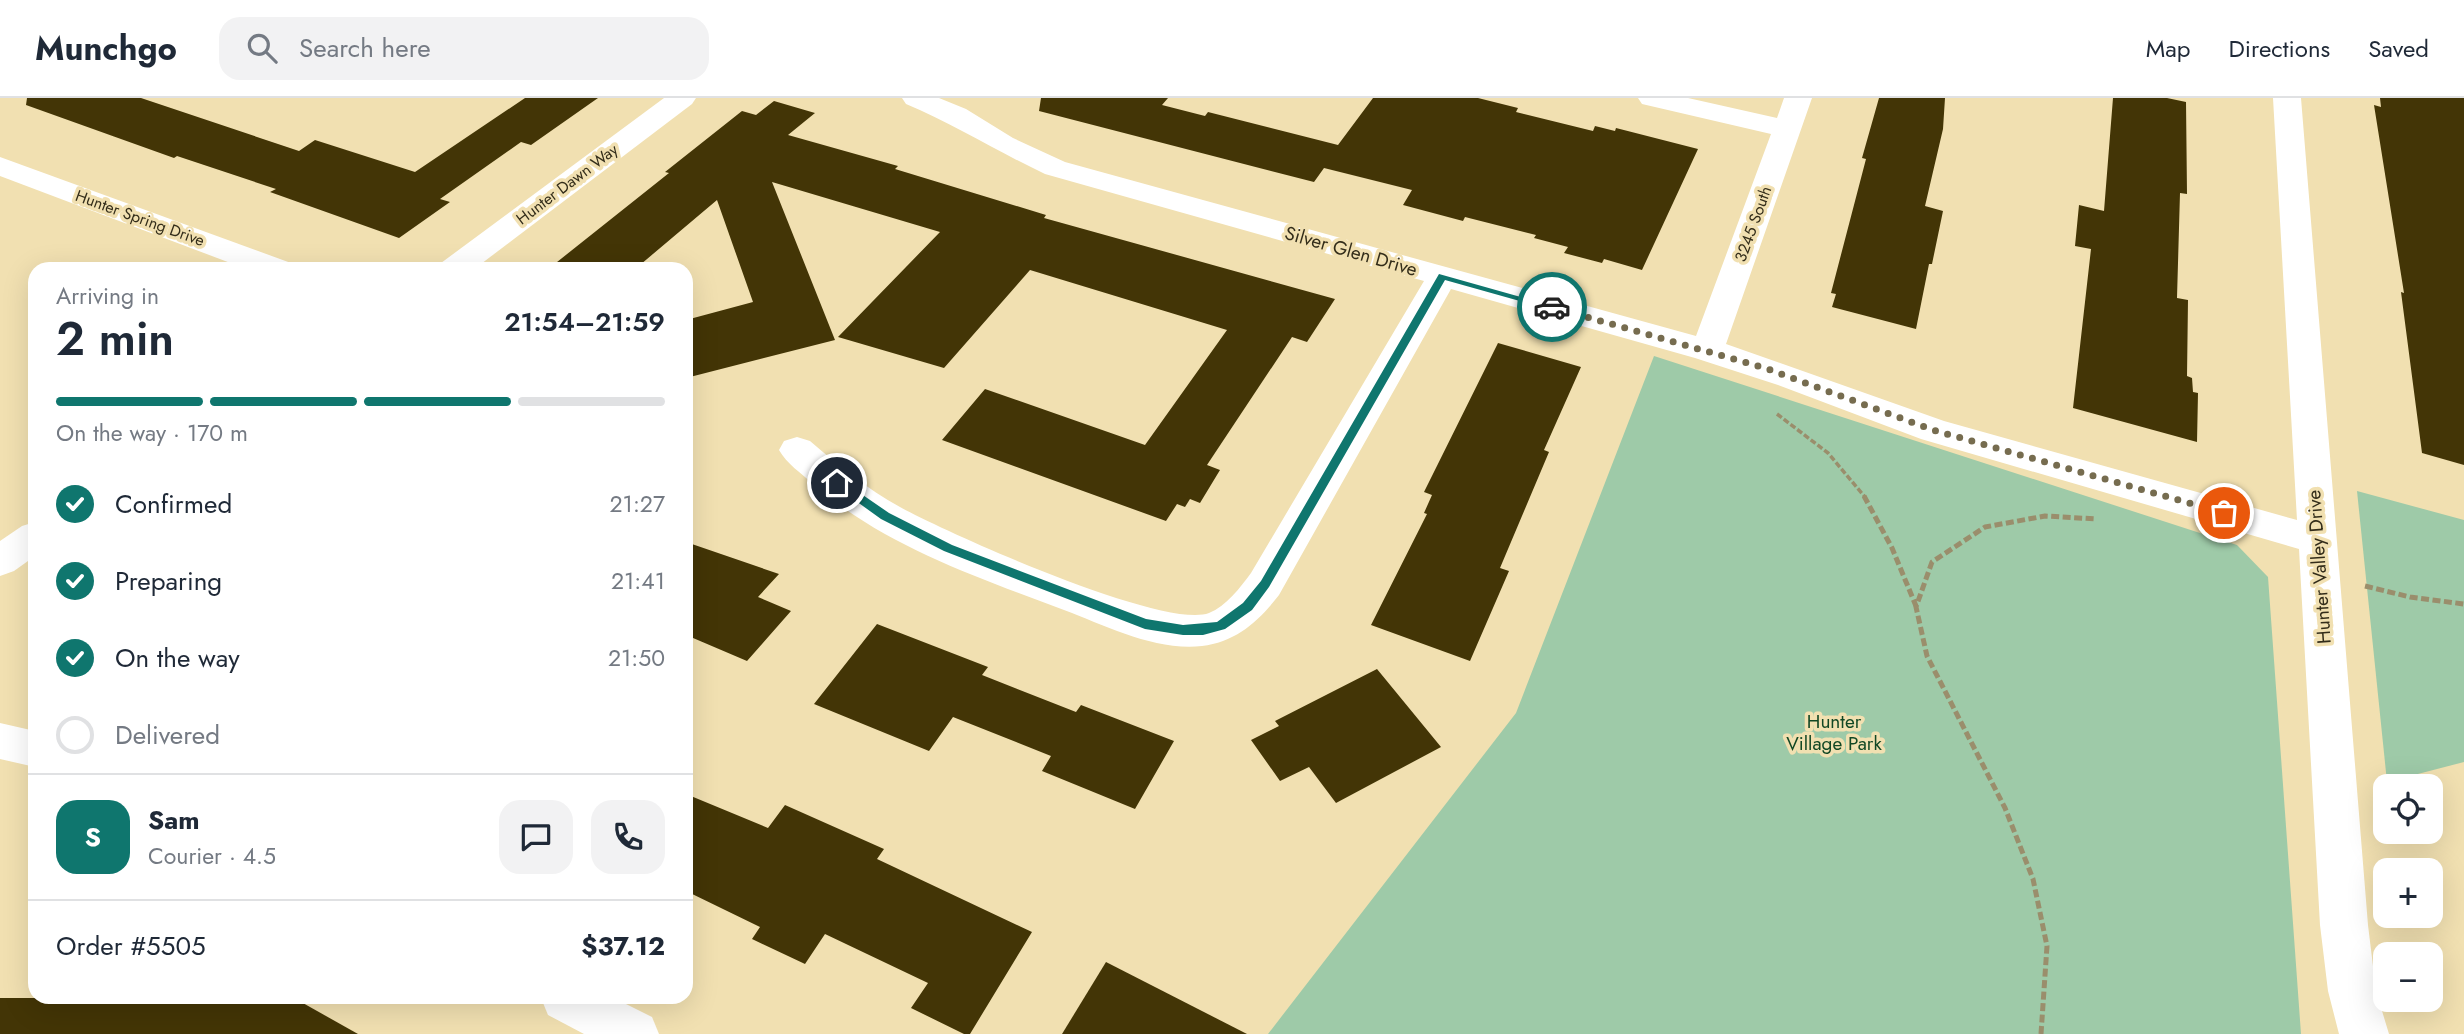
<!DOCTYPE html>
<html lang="en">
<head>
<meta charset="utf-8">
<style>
  body { margin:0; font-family:Jost,sans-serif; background:#f2f2f3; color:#1f2937; height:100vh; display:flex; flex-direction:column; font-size:26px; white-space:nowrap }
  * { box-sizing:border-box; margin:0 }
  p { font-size:23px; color:#747a83 }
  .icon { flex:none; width:38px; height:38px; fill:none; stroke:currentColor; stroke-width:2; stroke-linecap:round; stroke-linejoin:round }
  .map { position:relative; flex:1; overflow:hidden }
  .details { position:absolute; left:28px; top:164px; width:665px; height:742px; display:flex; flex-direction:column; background:#fff; border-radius:21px; box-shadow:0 7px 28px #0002 }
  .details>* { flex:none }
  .fabs { position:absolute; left:2373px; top:676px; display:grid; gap:14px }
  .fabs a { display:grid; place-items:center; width:70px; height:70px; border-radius:14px; background:#fff; box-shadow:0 7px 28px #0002; font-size:35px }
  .pin { position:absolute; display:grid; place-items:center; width:60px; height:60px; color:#fff; margin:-30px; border:4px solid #fff; border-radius:50%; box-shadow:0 2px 7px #0007 }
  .courier { position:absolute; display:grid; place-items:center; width:70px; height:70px; margin:-35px; border:5px solid #0f766e; border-radius:50%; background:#fff; color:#222; box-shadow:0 2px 9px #0007 }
  .overview em { font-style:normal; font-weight:600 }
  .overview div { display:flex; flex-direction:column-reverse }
  .overview { display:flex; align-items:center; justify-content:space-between; height:119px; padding:0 28px }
  h1 { font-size:46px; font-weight:600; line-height:52px }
  .bar { display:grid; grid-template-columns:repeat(4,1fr); gap:10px 7px; align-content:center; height:84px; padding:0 28px }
  .bar i { height:9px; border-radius:5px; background:#e0e1e3 }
  .bar .on { background:#0f766e }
  .bar p { grid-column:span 4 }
  .line { display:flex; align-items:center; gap:18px; padding:0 28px; border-top:2px solid #e0e1e3 }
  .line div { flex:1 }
  .round { display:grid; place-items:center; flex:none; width:74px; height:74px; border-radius:21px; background:#f2f2f3 }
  ol { padding:0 28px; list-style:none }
  li { display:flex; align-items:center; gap:21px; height:77px }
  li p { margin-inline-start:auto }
  li .icon { padding:7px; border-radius:50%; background:#0f766e; color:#fff; stroke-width:4 }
  li:last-child { color:#747a83 }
  li i { width:38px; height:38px; border:4px solid #e0e1e3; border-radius:50% }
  header { display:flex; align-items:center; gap:42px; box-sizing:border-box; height:98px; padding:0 35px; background:#fff; border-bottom:2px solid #e0e1e3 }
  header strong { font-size:33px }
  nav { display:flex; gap:38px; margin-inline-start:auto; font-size:24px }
  .search { width:490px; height:63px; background:#f2f2f3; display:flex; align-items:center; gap:18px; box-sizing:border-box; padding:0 24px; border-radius:21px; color:#747a83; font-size:26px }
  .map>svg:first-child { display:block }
  .green { fill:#9ecaa8 }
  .building { fill:#433506 }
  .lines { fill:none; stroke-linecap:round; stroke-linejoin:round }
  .path-far1 { stroke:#9a8e6c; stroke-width:3.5; stroke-dasharray:6 2.5; stroke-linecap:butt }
  .path { stroke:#9a8e6c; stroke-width:5; stroke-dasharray:8 3.5; stroke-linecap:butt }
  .minor { fill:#fff; fill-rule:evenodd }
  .route { fill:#0f766e }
  .done { stroke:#766c4f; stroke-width:7; stroke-dasharray:0 12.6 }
  .labels { text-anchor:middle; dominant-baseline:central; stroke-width:7; stroke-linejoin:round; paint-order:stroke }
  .far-street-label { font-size:16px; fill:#332d1a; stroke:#f1e0b1 }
  .street-label { font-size:19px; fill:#332d1a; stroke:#f1e0b1 }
  .park-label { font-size:19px; fill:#114724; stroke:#f1e0b1 }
</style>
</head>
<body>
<header>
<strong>Munchgo</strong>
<div class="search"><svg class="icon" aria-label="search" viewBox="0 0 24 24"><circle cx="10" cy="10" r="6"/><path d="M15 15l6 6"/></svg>Search here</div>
<nav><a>Map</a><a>Directions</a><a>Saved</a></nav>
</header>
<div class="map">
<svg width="2464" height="936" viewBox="0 0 2464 936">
  <rect width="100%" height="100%" fill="#f1e0b1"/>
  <g class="green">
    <path d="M1654 258 2237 447 2268 479 2301 936H1268L1516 615Z"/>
    <path d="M2357 393 2464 422V664L2387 684Z"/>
  </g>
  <g class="building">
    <path d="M27 0H141L299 53 315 42 415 74 525 0H598L531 47 521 44 440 101 450 104 399 140 270 94 276 91 177 58 174 60 26 7Z"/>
    <path d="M1041 0H1168L1162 7 1205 18 1208 14 1338 47 1373 0H1478L1518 10 1516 14 1593 33 1595 28 1615 33 1616 30 1698 51 1642 172 1604 161 1602 165 1564 155 1568 149 1534 140 1536 137 1465 119 1463 123 1403 107 1412 92 1324 70 1314 84 1039 13Z"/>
    <path d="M1879 0H1945L1943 31 1925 108 1943 113 1932 166H1929L1916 231 1832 209 1836 196 1831 195 1866 61 1862 60Z"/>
    <path d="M2113 0H2167L2186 4 2187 96 2180 95 2177 200 2188 202 2187 278 2192 280 2193 294 2198 295 2197 344 2073 310 2091 151 2075 148 2079 107 2104 113Z"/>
    <path d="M2380 0H2464V367L2422 355 2401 194 2404 195 2374 7 2381 9Z"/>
    <path d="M774 3 815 15 788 37 898 68 895 71 1046 117 1044 120 1335 201 1307 244 1292 239 1207 367 1220 372 1200 405 1190 401 1185 409 1177 406 1166 423 942 342 985 291 1145 347 1227 232 1030 172 944 270 838 239 940 134 772 84 835 242 686 280V222L753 204 717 102 634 172H547L669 75 665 74 742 13 756 17Z"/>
    <path d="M1498 245 1581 269 1544 352 1549 354 1500 470 1509 473 1470 563 1371 527 1427 416 1424 415 1432 397 1424 394Z"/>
    <path d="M686 444 779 476 758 499 791 513 747 563 686 537Z"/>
    <path d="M877 526 988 569 982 577 1076 614 1081 607 1174 643 1135 711 1042 673 1051 658 953 619 929 653 814 606Z"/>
    <path d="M1377 571 1441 649 1336 705 1309 669 1280 683 1251 642 1279 628 1275 623Z"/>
    <path d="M686 696 768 730 785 707 884 751 877 761 1032 834 970 936H964L911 910 928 885 825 836 805 866 752 841 760 829 686 793Z"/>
    <path d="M1106 864 1247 936H1062Z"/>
    <path d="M0 900H294L358 936H0Z"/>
  </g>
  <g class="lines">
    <path class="path-far1" d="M1777 316 1828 355 1865 399"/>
    <g class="path">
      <path d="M1864 398 1892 450 1916 508"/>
      <path d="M2365 488 2410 499 2464 506"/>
      <path d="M2041 936 2047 848 2033 781 2005 710 1927 558 1916 509 1932 464 1985 429 2045 418 2097 421"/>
    </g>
    <g class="minor">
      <path d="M664 0H696L692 6 473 172H437L441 165Z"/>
      <path d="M902 0H939L966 11 1013 40 1065 64 1696 238 1771 36 1642 6 1638 0H1688L1777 20 1784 0H1812L1726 246 1944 323 2297 422 2273 0H2301L2368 827 2376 893 2389 936H2339L2328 893 2320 827 2299 451 1921 341 1778 287 1695 260 1451 191 1279 497C1259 523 1236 544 1202 548 1154 553 1107 528 1064 512 977 479 884 448 813 386 801 375 787 366 779 352L784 343 797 339 810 343C838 367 867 391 900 409 947 435 1164 532 1209 515 1226 508 1240 490 1251 475L1424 183 1045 76C998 54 954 26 906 6Z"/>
      <path d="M0 59 291 165 295 172H249L0 78Z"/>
      <path d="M35 424V458L14 473 0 478V443L22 428Z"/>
      <path d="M0 625 35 633V669L0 661Z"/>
      <path d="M541 900H614L652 919 659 936H584L548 917Z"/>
    </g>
  </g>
  <path class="route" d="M1439 176 1556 209 1552 212 1445 182 1269 489 1252 512 1225 531 1203 537H1183L1145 531 944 453 881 421 831 385 837 381 841 382 889 415 952 447 1146 521 1183 527 1217 524 1243 505 1261 483Z"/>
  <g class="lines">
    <path class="done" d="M1552 209 1765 270 1933 332 2224 415"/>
  </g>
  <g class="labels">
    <g class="far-street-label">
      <text transform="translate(567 86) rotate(-37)">Hunter Dawn Way</text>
      <text transform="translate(140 120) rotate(20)">Hunter Spring Drive</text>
      <text transform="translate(1753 126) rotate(-70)">3245 South</text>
    </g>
    <g class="street-label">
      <text transform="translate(1351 153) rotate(16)">Silver Glen Drive</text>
      <text transform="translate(2319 469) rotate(-94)">Hunter Valley Drive</text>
    </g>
    <g class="park-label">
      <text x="1834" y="623">Hunter<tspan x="1834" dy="22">Village Park</tspan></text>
    </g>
  </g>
</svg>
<div class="fabs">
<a><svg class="icon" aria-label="locate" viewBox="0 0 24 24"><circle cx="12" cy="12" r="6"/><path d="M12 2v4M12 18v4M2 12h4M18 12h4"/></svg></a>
<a>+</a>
<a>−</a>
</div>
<div class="pin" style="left:2224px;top:415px;background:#ea580c"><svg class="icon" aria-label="bag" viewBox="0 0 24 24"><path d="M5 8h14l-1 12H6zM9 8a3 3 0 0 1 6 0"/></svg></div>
<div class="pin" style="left:837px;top:385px;background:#1f2937"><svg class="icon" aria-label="home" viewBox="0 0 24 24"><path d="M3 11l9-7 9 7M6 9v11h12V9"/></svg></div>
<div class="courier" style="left:1552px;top:209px"><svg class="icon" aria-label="car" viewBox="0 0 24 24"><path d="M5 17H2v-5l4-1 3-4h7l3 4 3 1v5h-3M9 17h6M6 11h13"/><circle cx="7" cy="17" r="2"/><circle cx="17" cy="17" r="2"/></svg></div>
<section class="details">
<div class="overview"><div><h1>2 min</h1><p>Arriving in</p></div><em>21:54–21:59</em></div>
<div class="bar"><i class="on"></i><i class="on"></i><i class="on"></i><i></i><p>On the way · 170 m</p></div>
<ol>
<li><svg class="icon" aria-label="check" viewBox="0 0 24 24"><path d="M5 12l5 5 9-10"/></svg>Confirmed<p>21:27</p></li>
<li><svg class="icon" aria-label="check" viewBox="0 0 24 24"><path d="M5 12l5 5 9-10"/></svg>Preparing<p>21:41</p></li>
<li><svg class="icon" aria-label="check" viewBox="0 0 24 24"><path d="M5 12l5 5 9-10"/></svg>On the way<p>21:50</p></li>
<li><i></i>Delivered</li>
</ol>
<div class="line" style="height:126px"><b class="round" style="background:#0f766e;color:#fff">S</b><div><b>Sam</b><p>Courier · 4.5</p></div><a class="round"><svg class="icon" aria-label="chat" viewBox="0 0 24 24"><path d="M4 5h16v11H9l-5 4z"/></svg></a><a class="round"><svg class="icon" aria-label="phone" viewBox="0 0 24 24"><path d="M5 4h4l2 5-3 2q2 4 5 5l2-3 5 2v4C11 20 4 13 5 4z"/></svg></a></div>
<div class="line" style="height:91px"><div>Order #5505</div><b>$37.12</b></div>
</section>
</div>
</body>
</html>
